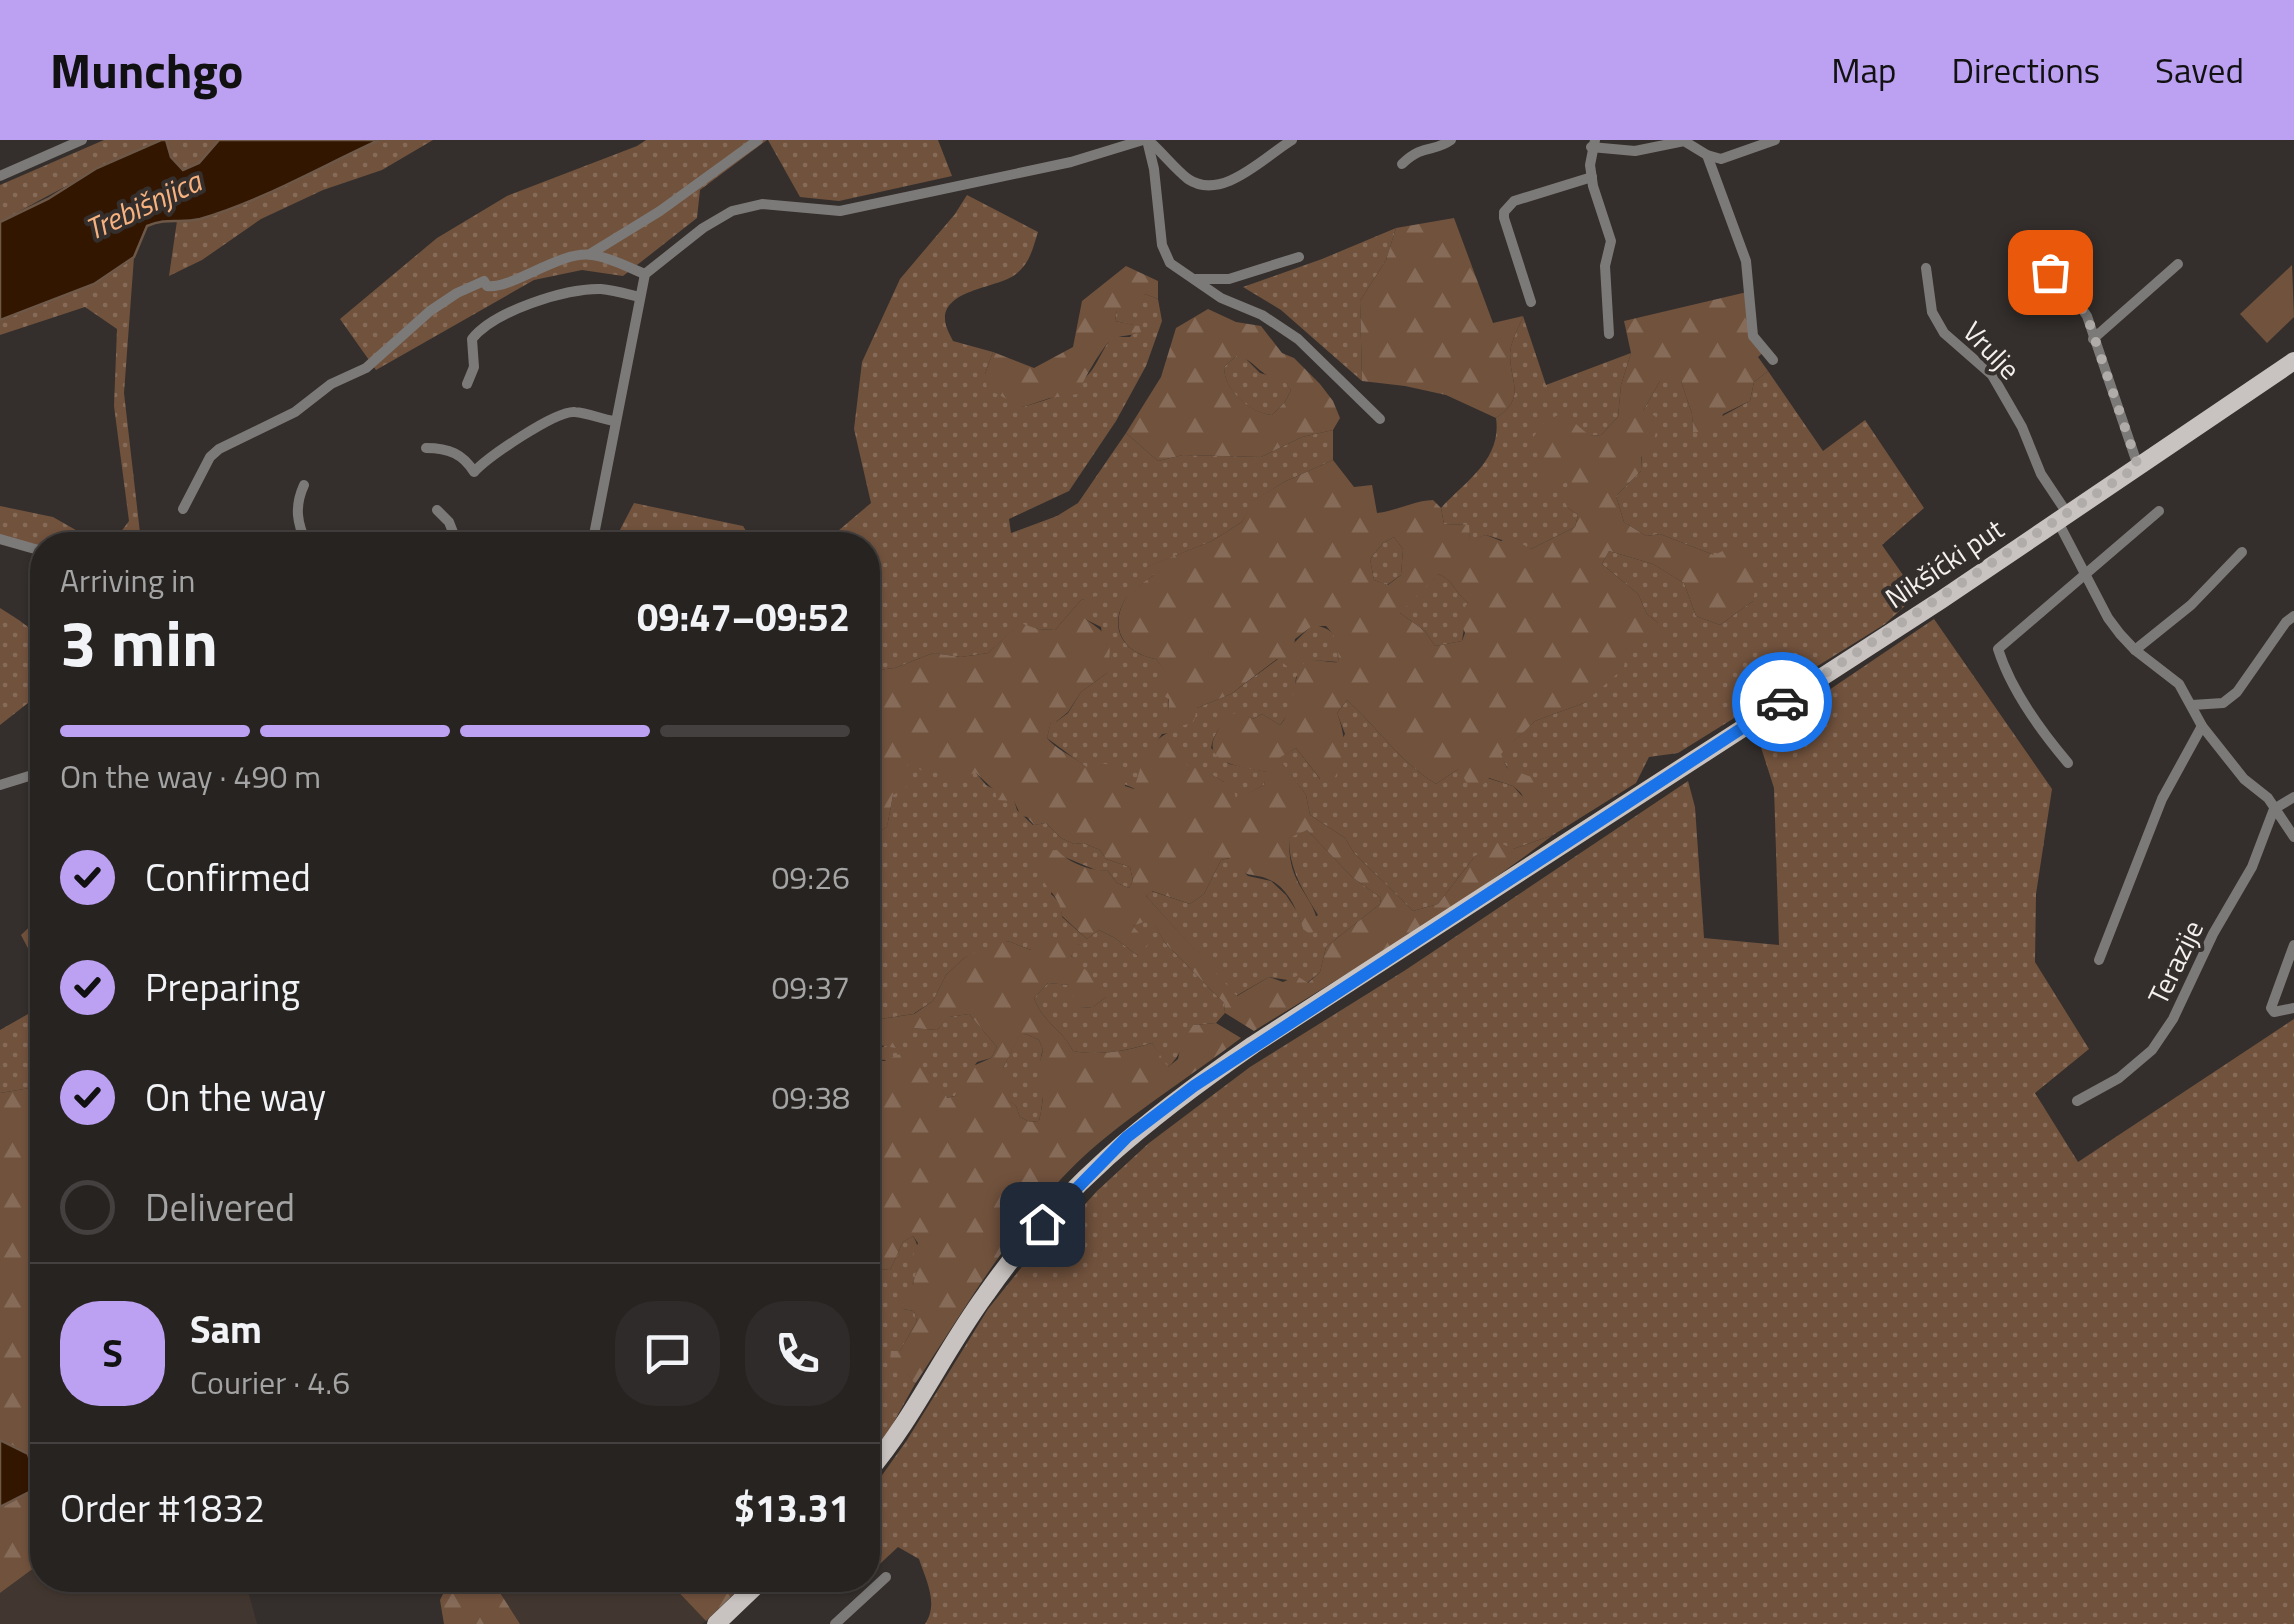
<!DOCTYPE html>
<html lang="en">
<head>
<meta charset="utf-8">
<style>
  body { margin:0; font-family:"Titillium Web",sans-serif; background:#2f2b2a; color:#f1f3f6; height:100vh; display:flex; flex-direction:column; font-size:38px; white-space:nowrap }
  * { box-sizing:border-box; margin:0 }
  p { font-size:32px; color:#a4a4a5 }
  .icon { flex:none; width:55px; height:55px; fill:none; stroke:currentColor; stroke-width:2; stroke-linecap:round; stroke-linejoin:round }
  .map { position:relative; flex:1; overflow:hidden }
  .panel { position:absolute; left:30px; top:392px; width:850px; height:1060px; display:flex; flex-direction:column; background:#272321; border-radius:40px; box-shadow:0 2px 8px #0004,0 0 0 2px #43403f }
  .panel>* { flex:none }
  .pin { position:absolute; display:grid; place-items:center; width:85px; height:85px; color:#fff; margin:-42px; border-radius:20px; box-shadow:0 5px 15px #0006 }
  .courier { position:absolute; display:grid; place-items:center; width:100px; height:100px; margin:-50px; border:8px solid #1a73e8; border-radius:50%; background:#fff; color:#222; box-shadow:0 2px 12px #0007 }
  .overview em { font-style:normal; font-weight:700 }
  .overview div { display:flex; flex-direction:column-reverse }
  .overview { display:flex; align-items:center; justify-content:space-between; height:170px; padding:0 30px }
  h1 { font-size:65px; font-weight:700; line-height:75px }
  .bar { display:grid; grid-template-columns:repeat(4,1fr); gap:15px 10px; align-content:center; height:120px; padding:0 30px }
  .bar i { height:12px; border-radius:8px; background:#43403f }
  .bar .on { background:#bca0f2 }
  .bar p { grid-column:span 4 }
  .line { display:flex; align-items:center; gap:25px; padding:0 30px; border-top:2px solid #43403f }
  .line div { flex:1 }
  .round { display:grid; place-items:center; flex:none; width:105px; height:105px; border-radius:40px; background:#2f2b2a }
  ol { padding:0 30px; list-style:none }
  li { display:flex; align-items:center; gap:30px; height:110px }
  li p { margin-inline-start:auto }
  li .icon { padding:10px; border-radius:50%; background:#bca0f2; color:#111; stroke-width:4 }
  li:last-child { color:#a4a4a5 }
  li i { width:55px; height:55px; border:5px solid #43403f; border-radius:50% }
  header { display:flex; align-items:center; gap:60px; box-sizing:border-box; height:140px; padding:0 50px; background:#bca0f2; color:#111 }
  header strong { font-size:48px }
  nav { display:flex; gap:55px; margin-inline-start:auto; font-size:35px }
  .map>svg:first-child { display:block }
  .built { fill:#423730 }
  .grass { fill:url(#grass-dots) }
  .forest { fill:url(#forest-firs); fill-rule:evenodd }
  .pitch { fill:#71523d }
  .water { fill:#331600; stroke:#6d5747; stroke-width:2.5 }
  .lines { fill:none; stroke-linecap:round; stroke-linejoin:round }
  .minor { stroke:#7c7a78; stroke-width:10 }
  .primary { stroke:#c8c3c0; stroke-width:18 }
  .done { stroke:#b0aca9; stroke-width:10; stroke-dasharray:0 18 }
  .route { stroke:#1a73e8; stroke-width:12 }
  .labels { text-anchor:middle; dominant-baseline:central; stroke-width:8; stroke-linejoin:round; paint-order:stroke }
  .street-label { font-size:28px; fill:#f3f0ed; stroke:#342f2c }
  .water-label { font-size:30px; font-style:italic; fill:#f7b280; stroke:#342f2c }
</style>
</head>
<body>
<header>
<strong>Munchgo</strong>
<nav><a>Map</a><a>Directions</a><a>Saved</a></nav>
</header>
<div class="map">
<svg width="2294" height="1484" viewBox="0 0 2294 1484">
  <defs>
    <pattern id="grass-dots" width="8" height="8" patternUnits="userSpaceOnUse" patternTransform="scale(2.5)"><rect width="8" height="8" fill="#71523d"/><path d="M2 2h.1M6 6h.1" fill="none" stroke="#866b59" stroke-width="1.8" stroke-linecap="round"/></pattern>
    <pattern id="forest-firs" width="22" height="20" patternUnits="userSpaceOnUse" patternTransform="scale(2.5)"><rect width="22" height="20" fill="#71523d"/><path d="M5 1l3.5 6h-7zM16 11l3.5 6h-7z" fill="#866b59"/></pattern>
  </defs>
  <rect width="100%" height="100%" fill="#342f2c"/>
  <g class="built">
    <path d="M42 1422V1440H245L257 1484H0V1453Z"/>
    <path d="M508 1440H667L706 1481 702 1484H520L497 1447Z"/>
  </g>
  <g class="grass">
    <path d="M104 0H161C105 25 54 52 0 82V45Z"/>
    <path d="M166 0H219L199 23 183 30 171 17Z"/>
    <path d="M379 0H433L382 30 323 50 261 79 202 120 169 136 177 81C238 77 322 26 379 0Z"/>
    <path d="M646 0H767L700 50 697 78 623 136 582 130 534 140 376 230 340 179 437 98 507 56 637 6Z"/>
    <path d="M768 0H938L952 36 839 61 800 57Z"/>
    <path d="M967 55 1038 92C1033 108 1030 123 1016 134 999 148 944 149 945 179 945 186 950 195 953 201L993 212 985 234 1023 267C1049 259 1075 253 1092 230 1100 219 1103 207 1113 197H1130L1138 186 1115 181 1117 169 1145 154 1158 159 1162 181 1146 226 1116 281 1069 351 1009 379 1011 393 1057 376 1078 363 1126 293 1158 321 1183 315 1261 317 1302 297 1333 290V320L1284 342 1254 361 1242 382 1212 401 1147 427 1155 434C1146 442 1130 451 1124 461 1108 491 1126 514 1156 519L1168 534 1169 572 1197 568 1231 554 1278 519 1312 485C1334 487 1342 500 1338 522L1312 520 1296 537 1293 568 1280 585 1262 574 1253 579 1240 572C1225 581 1214 590 1211 608L1229 624 1267 632 1264 645 1236 661 1224 642 1198 627 1190 631 1171 611V593L1162 594C1149 613 1140 627 1135 649L1086 627 1047 598 1051 581 1056 582 1068 573 1081 552 1107 533 1101 487 1083 478 1099 457 1081 460 1055 490 1038 489 1020 484 988 513 961 517 933 513 895 528 868 531V405H836L832 396 871 363 854 289 862 222 900 139 955 74Z"/>
    <path d="M1396 88 1386 120 1360 161 1362 241 1281 170 1243 147 1322 119Z"/>
    <path d="M134 117 124 253 140 393 145 405H111L129 381 114 266 117 189 85 167 0 195V180L94 144Z"/>
    <path d="M1523 176 1546 245 1631 213 1621 245 1618 277 1601 295 1590 296 1566 341 1575 351 1568 368 1578 375 1575 387 1531 409 1486 395 1470 400 1468 385 1444 384 1441 368C1467 340 1502 319 1496 278 1527 257 1510 243 1510 214 1510 203 1519 187 1523 176Z"/>
    <path d="M1236 216H1243L1260 233 1284 240 1291 250 1285 262 1272 275C1249 273 1224 250 1224 227Z"/>
    <path d="M1768 231 1823 311 1865 280 1924 368 1882 405 1917 455 1885 484 1678 613 1649 617 1636 643 1553 695 1513 709 1475 716 1438 764 1413 771 1354 713 1345 698 1310 675 1306 655 1278 618 1296 608 1320 639 1345 594 1337 573 1347 560C1378 588 1401 623 1436 644L1458 629 1513 646 1523 657 1500 614 1535 581 1584 563 1626 510 1658 483 1647 474 1638 454 1602 424 1609 411 1653 424 1684 443 1696 476 1720 485 1753 461 1714 415 1660 394 1646 396 1624 382 1616 356 1641 331 1643 271 1660 241H1681L1692 274 1693 292 1750 261 1754 242Z"/>
    <path d="M634 363 743 386 755 405H612Z"/>
    <path d="M0 366 53 377 102 405H42V411L0 399Z"/>
    <path d="M1394 397 1403 409 1401 435 1387 445 1374 440 1370 419 1383 403Z"/>
    <path d="M1439 434C1453 441 1456 453 1468 463L1462 501 1435 506 1425 491 1400 473 1402 468Z"/>
    <path d="M0 468C48 498 43 497 42 552L0 585Z"/>
    <path d="M1934 479 2052 649 2036 754 2035 822 2089 909 2035 953 2078 1022 2294 879V1484H925C939 1464 926 1440 919 1419L898 1407 868 1435V1355L907 1300 988 1169 1029 1118 1057 1095 1097 1051 1149 1003 1250 927 1404 831 1688 641 1695 667 1704 798 1779 805 1774 648 1758 598Z"/>
    <path d="M907 622 935 630 976 633 986 645 1014 660 1017 670 1033 685 1046 683 1061 698 1074 704 1083 703 1100 710 1106 719 1130 727 1133 741 1129 748 1117 743 1107 730 1098 731 1062 716 1051 754 1061 764 1062 777 1087 799 1099 790 1115 798 1138 816 1133 786 1151 778 1165 803 1224 863 1225 873 1216 883 1193 885C1184 900 1181 917 1167 928L1152 903C1125 911 1100 916 1073 911 1063 890 1042 882 1034 858L1048 843 1071 845 1081 868 1093 867 1106 857C1093 834 1086 834 1071 816L1079 804 1047 803 1031 810 1008 801 964 818 946 835 933 861 913 874 868 881V698L887 687 893 655 906 632Z"/>
    <path d="M1307 690 1352 737 1381 758 1380 764 1326 807 1320 832 1307 843 1269 837 1236 856 1146 756 1151 751 1190 764 1204 754 1221 720 1230 718 1248 736 1271 741 1286 755 1298 773 1303 789 1318 775C1302 749 1289 729 1289 698L1297 691Z"/>
    <path d="M28 874 37 889 42 891V946L0 953V890Z"/>
    <path d="M969 874 997 907 991 918 977 922 955 956 946 958C943 949 937 947 933 939 920 915 892 922 868 919V903L871 902 883 907 913 888 937 890 948 877Z"/>
    <path d="M1026 894 1039 900 1043 910C1037 924 1045 931 1044 945 1043 957 1042 969 1039 981L1030 982 1020 977 1016 966 1005 958 1003 928 1019 896Z"/>
    <path d="M913 1096C927 1117 911 1148 903 1169L914 1171 917 1181 900 1211 891 1212 915 1244 890 1289 868 1317V1128L890 1130 903 1102Z"/>
  </g>
  <g class="forest">
    <path d="M1454 78 1493 183 1523 176C1519 187 1510 203 1510 214 1510 243 1527 257 1496 278L1446 255 1405 246 1362 241 1360 161 1386 120 1396 88Z"/>
    <path d="M1126 126 1158 141V159L1145 154 1132 170H1117L1115 181 1139 186 1141 192C1132 196 1119 195 1111 200 1104 204 1079 247 1078 254L1050 258 1023 267 987 249 985 234 993 212 1034 228 1073 207 1082 161Z"/>
    <path d="M1747 152 1753 196 1765 211 1758 217 1768 231 1754 242 1750 261 1723 274 1718 288 1693 293 1692 274 1681 241H1660L1643 271 1655 276 1658 285 1651 310 1641 317V331L1616 356 1624 382 1646 396 1660 394 1714 415 1738 404 1758 434 1753 461 1720 485 1696 476 1684 443 1653 424 1609 411 1602 424 1638 454 1647 474 1658 483 1665 495 1626 510 1624 528 1584 563 1535 581 1501 614 1507 628 1542 641 1543 657 1531 662 1513 646 1489 638 1481 647 1469 646 1458 629 1436 644C1401 623 1378 588 1347 560L1337 573C1346 597 1347 614 1335 637L1321 640 1296 608 1279 618 1306 655 1310 675 1345 698 1354 713 1413 771 1438 764 1475 716 1498 702 1513 709 1553 695C1459 768 1355 828 1254 891L1225 873 1224 863 1165 803 1151 779 1133 786 1148 804 1138 816 1115 798 1099 790 1087 799 1062 776C1060 748 1032 748 1042 711L1057 710C1067 722 1092 732 1107 730L1117 743 1129 748 1133 741 1130 727 1106 719 1100 710 1083 703 1074 704 1061 698 1046 683 1034 685 1027 677 1021 676 1014 661 997 660 995 651 976 633 950 639 935 630 927 633 907 623 909 645 893 655 887 687 868 698V531L895 528 933 513 961 517 988 513 1020 483 1038 489 1055 490 1081 460 1101 455 1084 478C1111 497 1113 498 1107 533L1081 552 1068 572 1056 582H1051L1047 598C1056 610 1074 616 1086 627L1099 623 1125 627V646L1134 649 1141 626 1137 617C1152 611 1156 596 1171 592L1172 611 1184 615 1189 630 1198 626 1224 642 1233 643 1236 660 1264 645 1266 632C1244 627 1198 624 1217 592 1223 582 1228 575 1240 571L1253 579 1262 574 1280 585C1300 566 1289 522 1312 520 1321 520 1329 523 1338 522 1340 508 1336 496 1326 486H1312L1295 499 1294 506 1301 514 1291 529 1277 519 1231 554 1197 568 1194 581C1181 587 1174 590 1163 580L1169 572V559L1160 554 1161 541 1167 534 1156 519C1126 514 1109 491 1124 461 1129 451 1145 442 1154 435L1146 427 1212 401 1242 382 1253 361 1284 342 1333 320 1354 347 1372 345 1377 373C1397 371 1412 361 1433 360L1441 368 1444 384 1469 385 1470 399 1486 395 1501 401 1509 397 1531 409 1575 387 1578 375 1568 368 1563 359 1574 351 1566 342 1546 356 1535 351 1542 321 1532 299 1545 281 1563 273 1590 296 1601 295 1618 277 1621 245 1631 213 1624 181ZM1394 397 1403 409 1401 435 1388 445 1374 440 1370 419 1383 403ZM1439 434C1453 441 1456 453 1468 463L1458 475 1465 493 1462 501 1435 506 1425 491 1400 473ZM1307 690 1352 737 1381 758 1380 764 1326 807 1320 832 1308 843 1297 836 1283 842 1269 837 1237 856 1146 756 1152 751 1190 764 1204 754 1221 720 1229 718C1246 742 1251 730 1272 741 1289 750 1298 772 1303 789L1310 794 1318 789C1318 768 1304 756 1296 738 1290 725 1289 712 1289 698Z"/>
    <path d="M1208 169 1236 182 1261 186 1282 213 1294 218 1320 244 1333 261 1340 278 1333 290 1302 297 1261 317 1183 315 1158 321 1126 293 1161 237 1176 188ZM1236 216C1255 218 1260 239 1284 241L1291 250 1285 262 1272 275C1250 273 1224 250 1224 227Z"/>
    <path d="M42 775V835L21 795Z"/>
    <path d="M1041 798 1047 803C1060 796 1067 798 1080 805L1071 816 1105 848 1106 857 1093 867 1081 868 1075 862 1070 845 1048 843 1034 858C1042 882 1063 890 1073 911 1101 916 1126 911 1152 903L1168 927 1178 919 1181 905 1193 885 1216 883 1241 898C1195 933 1145 965 1100 1002 1023 1066 970 1162 915 1244L903 1229 890 1220 891 1211H900L917 1181 914 1171 903 1169V1151L913 1144 917 1128 912 1118 918 1103 913 1096 903 1102 890 1130 868 1128V919L884 921 909 910 919 913V923C927 928 943 950 947 958L955 956 964 930 991 918 997 907 969 874 949 877 937 890 913 888 908 899 896 908 868 903V881L914 874 933 861 946 835 964 818 987 807 1008 801 1031 810ZM1026 894 1039 900 1043 910 1038 929C1046 946 1043 963 1039 981L1030 982 1020 977 1016 966 1006 958 1009 945 1003 928 1019 897Z"/>
    <path d="M42 946V1422L0 1453V1367L39 1346 28 1314 0 1300V953Z"/>
    <path d="M445 1440H508L497 1448 520 1484H444L440 1460 445 1450Z"/>
    <path d="M667 1440H748L706 1481Z"/>
  </g>
  <path class="pitch" d="M2292 125 2294 177 2267 203 2240 174Z"/>
  <g class="water">
    <path d="M161 0H166L171 17 183 30 199 23 219 0H379C320 27 262 61 200 79 179 84 168 77 147 86L134 117 94 144 0 180V82L48 59 97 28Z"/>
    <path d="M0 1300 28 1314 39 1347 0 1367Z"/>
  </g>
  <g class="lines">
    <g class="minor">
      <path d="M1147 0 1154 29 1162 105 1170 123 1221 158 1262 175 1298 199 1380 279"/>
      <path d="M1148 0C1162 12 1174 28 1188 39 1222 62 1264 17 1292 0"/>
      <path d="M1595 0 1590 25 1593 46 1611 101 1605 126 1609 194"/>
      <path d="M1591 7 1635 11 1684 1 1707 15 1721 19 1775 0"/>
      <path d="M1707 15 1746 121 1753 196 1773 220"/>
      <path d="M1402 24C1424 3 1433 13 1451 0"/>
      <path d="M0 36 82 0"/>
      <path d="M590 114 660 71 758 0"/>
      <path d="M1926 128 1932 172 1944 193 1992 235 2022 287 2041 334 2067 373"/>
      <path d="M2051 132 2066 146 2087 176 2138 326"/>
      <path d="M1196 139H1229L1299 117"/>
      <path d="M1531 162 1504 78V72L1514 61 1592 37"/>
      <path d="M2093 199 2178 124"/>
      <path d="M467 244 474 227 472 199C494 171 566 148 601 149 614 150 627 154 639 157"/>
      <path d="M426 308C449 308 463 314 474 332 488 317 556 270 575 272 588 273 601 279 614 281"/>
      <path d="M304 345C294 367 297 383 307 405"/>
      <path d="M183 369 210 317 219 309 295 272 331 244 366 228 430 171 457 153 484 141 487 146C511 150 560 110 592 115 610 117 629 128 645 134"/>
      <path d="M437 370 449 382 458 405"/>
      <path d="M2057 380 2108 478 2120 494 2135 510 2179 544 2202 586 2244 639 2268 658 2294 697"/>
      <path d="M0 399 42 411"/>
      <path d="M592 405 645 134 703 88 732 71 762 64 840 71 1071 22 1143 0"/>
      <path d="M2135 510 2191 465 2242 412"/>
      <path d="M2192 565 2223 563 2237 552 2286 482 2294 476"/>
      <path d="M2068 623C2040 590 2011 550 1998 509L2159 371"/>
      <path d="M0 645 42 632"/>
      <path d="M2294 805 2271 868 2274 872 2294 868"/>
      <path d="M2099 820 2162 659 2202 586"/>
      <path d="M2077 961 2119 938 2152 910 2173 879 2213 794 2252 727 2274 669 2294 657"/>
      <path d="M835 1484 886 1437"/>
    </g>
    <g class="primary">
      <path d="M868 1332C914 1278 944 1211 986 1154 1059 1049 1149 977 1253 905L1941 460 2294 221"/>
      <path d="M716 1484 762 1440"/>
    </g>
  </g>
  <g class="lines">
    <path class="done" d="M1782 562 2138 326 2087 176 2066 146 2050 132"/>
    <path class="route" d="M1042 1084 1127 997 1194 946 1782 562"/>
  </g>
  <g class="labels">
    <g class="street-label">
      <text transform="translate(1992 210) rotate(46)">Vrulje</text>
      <text transform="translate(1944 423) rotate(-34)">Nikšićki put</text>
      <text transform="translate(2175 822) rotate(-64)">Terazije</text>
    </g>
    <g class="water-label">
      <text transform="translate(143 65) rotate(-25)">Trebišnjica</text>
    </g>
  </g>
</svg>
<div class="pin" style="left:2050px;top:132px;background:#ea580c"><svg class="icon" aria-label="bag" viewBox="0 0 24 24"><path d="M5 8h14l-1 12H6zM9 8a3 3 0 0 1 6 0"/></svg></div>
<div class="pin" style="left:1042px;top:1084px;background:#1f2937"><svg class="icon" aria-label="home" viewBox="0 0 24 24"><path d="M3 11l9-7 9 7M6 9v11h12V9"/></svg></div>
<div class="courier" style="left:1782px;top:562px"><svg class="icon" aria-label="car" viewBox="0 0 24 24"><path d="M5 17H2v-5l4-1 3-4h7l3 4 3 1v5h-3M9 17h6M6 11h13"/><circle cx="7" cy="17" r="2"/><circle cx="17" cy="17" r="2"/></svg></div>
<section class="panel">
<div class="overview"><div><h1>3 min</h1><p>Arriving in</p></div><em>09:47–09:52</em></div>
<div class="bar"><i class="on"></i><i class="on"></i><i class="on"></i><i></i><p>On the way · 490 m</p></div>
<ol>
<li><svg class="icon" aria-label="check" viewBox="0 0 24 24"><path d="M5 12l5 5 9-10"/></svg>Confirmed<p>09:26</p></li>
<li><svg class="icon" aria-label="check" viewBox="0 0 24 24"><path d="M5 12l5 5 9-10"/></svg>Preparing<p>09:37</p></li>
<li><svg class="icon" aria-label="check" viewBox="0 0 24 24"><path d="M5 12l5 5 9-10"/></svg>On the way<p>09:38</p></li>
<li><i></i>Delivered</li>
</ol>
<div class="line" style="height:180px"><b class="round" style="background:#bca0f2;color:#111">S</b><div><b>Sam</b><p>Courier · 4.6</p></div><a class="round"><svg class="icon" aria-label="chat" viewBox="0 0 24 24"><path d="M4 5h16v11H9l-5 4z"/></svg></a><a class="round"><svg class="icon" aria-label="phone" viewBox="0 0 24 24"><path d="M5 4h4l2 5-3 2q2 4 5 5l2-3 5 2v4C11 20 4 13 5 4z"/></svg></a></div>
<div class="line" style="height:130px"><div>Order #1832</div><b>$13.31</b></div>
</section>
</div>
</body>
</html>
